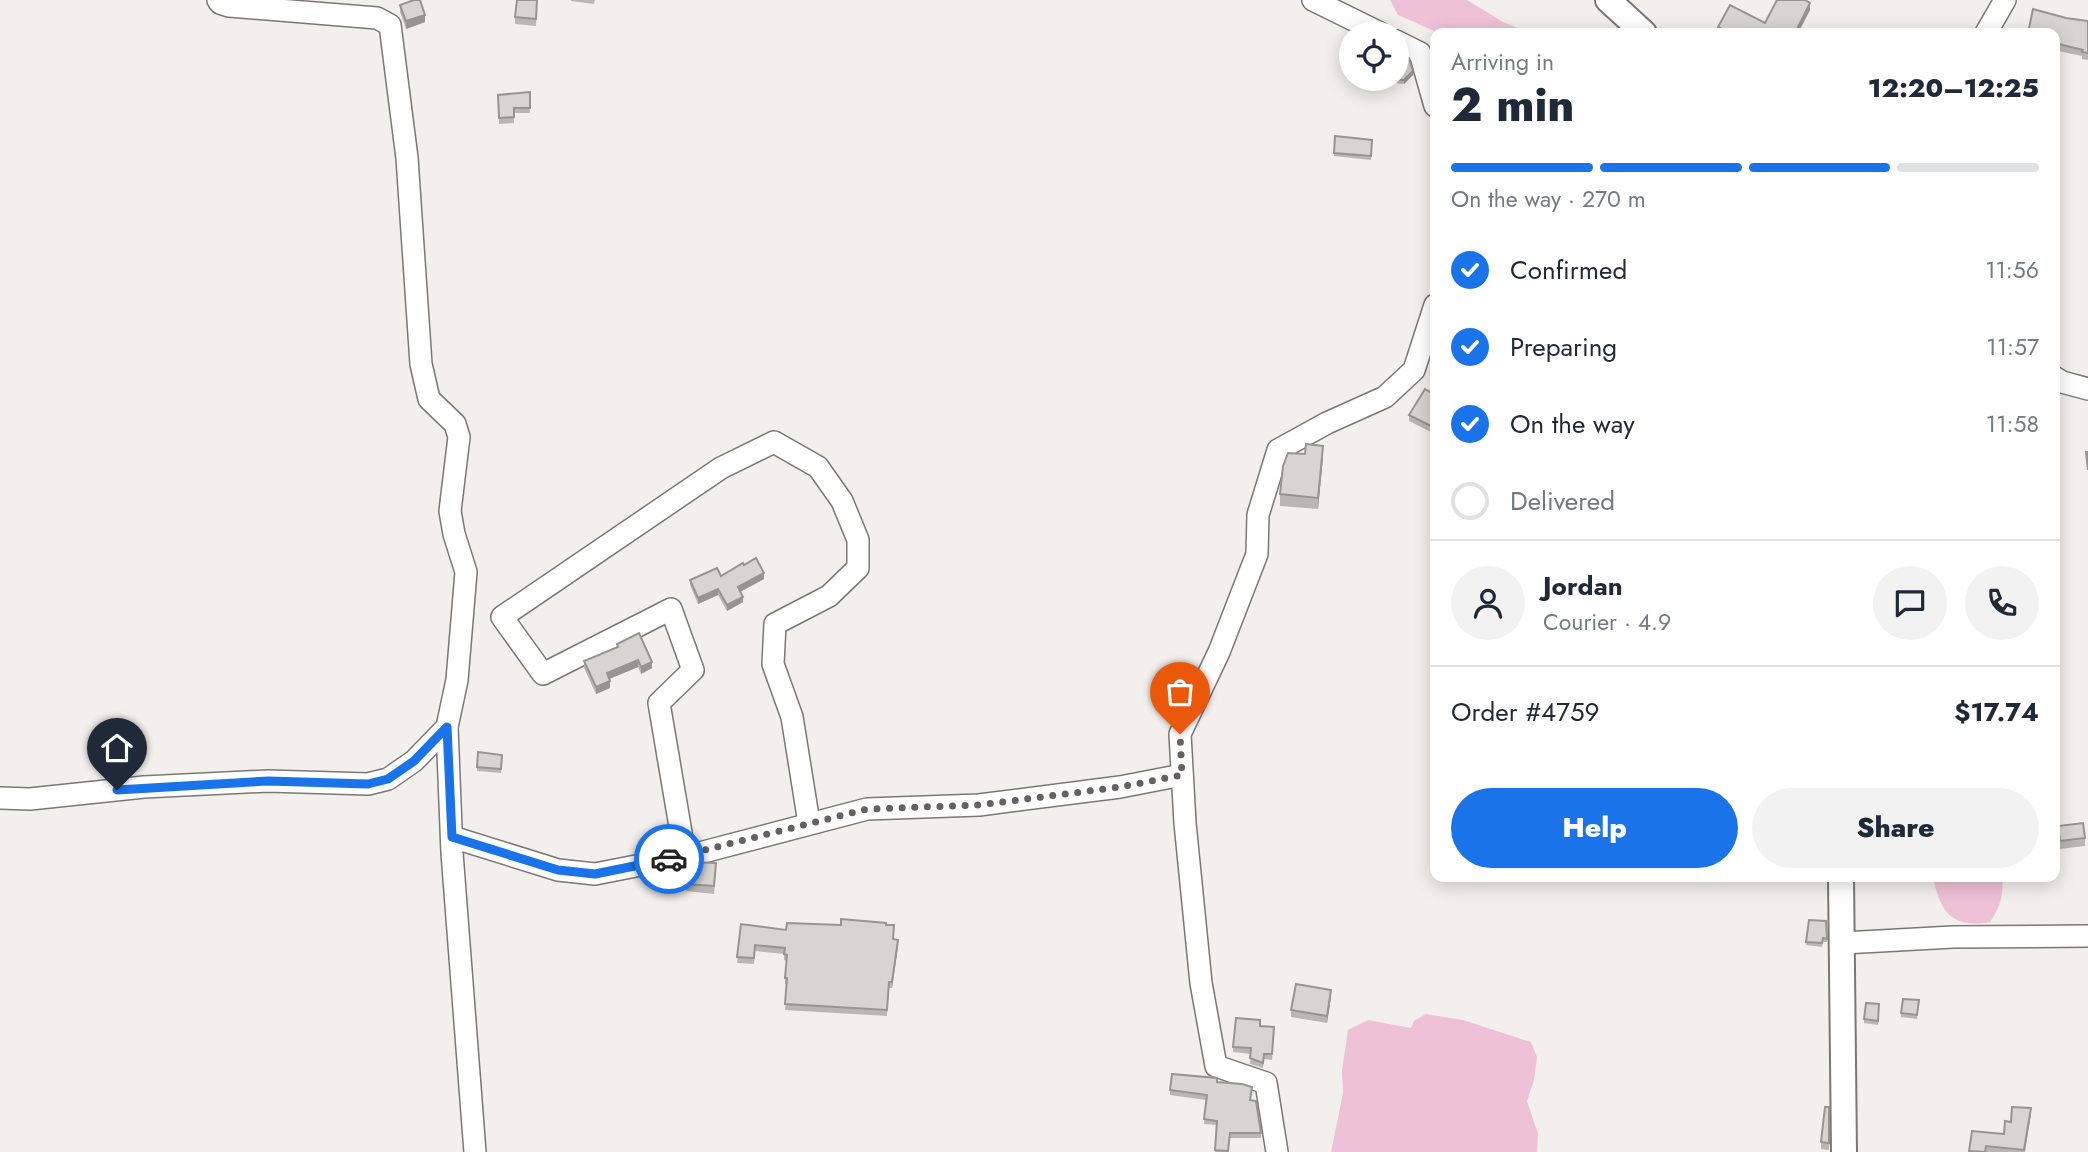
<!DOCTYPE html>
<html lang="en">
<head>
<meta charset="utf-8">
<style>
  body { margin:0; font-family:Jost,sans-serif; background:#f2f2f3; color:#1f2937; height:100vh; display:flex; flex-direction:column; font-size:26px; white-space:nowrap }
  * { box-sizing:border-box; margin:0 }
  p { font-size:23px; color:#747a83 }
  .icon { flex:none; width:38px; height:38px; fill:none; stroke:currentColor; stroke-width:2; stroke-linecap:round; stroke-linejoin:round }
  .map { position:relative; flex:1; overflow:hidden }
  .details { position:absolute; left:1430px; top:28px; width:630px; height:854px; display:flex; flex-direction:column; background:#fff; border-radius:14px; box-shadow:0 4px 18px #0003 }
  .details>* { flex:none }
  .controls { position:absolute; left:1339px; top:21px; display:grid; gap:14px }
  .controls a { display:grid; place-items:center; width:70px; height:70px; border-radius:50%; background:#fff; box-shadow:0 4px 18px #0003; font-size:35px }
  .pin { position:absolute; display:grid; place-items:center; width:60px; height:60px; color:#fff; margin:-72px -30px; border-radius:50% 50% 50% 0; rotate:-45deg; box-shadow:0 0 7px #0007 }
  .pin .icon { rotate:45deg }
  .courier { position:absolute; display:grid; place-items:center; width:70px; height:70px; margin:-35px; border:5px solid #1a73e8; border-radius:50%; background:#fff; color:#222; box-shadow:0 2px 9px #0007 }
  .overview em { font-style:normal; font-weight:800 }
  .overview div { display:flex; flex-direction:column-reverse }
  .overview { display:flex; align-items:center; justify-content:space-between; height:119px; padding:0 21px }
  h1 { font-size:46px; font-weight:800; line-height:52px }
  .bar { display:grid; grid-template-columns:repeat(4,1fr); gap:10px 7px; align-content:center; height:84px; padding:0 21px }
  .bar i { height:9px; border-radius:5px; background:#e0e1e3 }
  .bar .selected { background:#1a73e8 }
  .bar p { grid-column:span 4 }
  .line { display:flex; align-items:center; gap:18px; padding:0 21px; border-top:2px solid #e0e1e3 }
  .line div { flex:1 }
  .round { display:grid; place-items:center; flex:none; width:74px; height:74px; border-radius:37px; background:#f2f2f3 }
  ol { padding:0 21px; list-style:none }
  li { display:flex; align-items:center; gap:21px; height:77px }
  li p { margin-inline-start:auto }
  li .icon { padding:7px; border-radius:50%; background:#1a73e8; color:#fff; stroke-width:4 }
  li:last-child { color:#747a83 }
  li i { width:38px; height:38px; border:4px solid #e0e1e3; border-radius:50% }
  .button { display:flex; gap:14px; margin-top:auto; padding:14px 21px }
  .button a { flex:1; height:80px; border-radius:42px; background:#1a73e8; color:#fff; font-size:28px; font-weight:800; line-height:80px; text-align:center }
  .button a+a { background:#f2f2f3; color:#1f2937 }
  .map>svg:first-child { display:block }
  .water { fill:#eec1d7 }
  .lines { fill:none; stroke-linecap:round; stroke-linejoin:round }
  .minor-casing { stroke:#7b7775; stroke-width:24 }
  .tertiary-casing { stroke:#7b7775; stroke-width:28 }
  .minor { stroke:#fff; stroke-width:21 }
  .tertiary { stroke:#fff; stroke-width:24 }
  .wall { fill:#b9b7b4 }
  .shaded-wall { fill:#969592 }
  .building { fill:#d7d5d1; stroke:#969592; stroke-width:2 }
  .done { stroke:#646160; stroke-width:7; stroke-dasharray:0 12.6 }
  .route { stroke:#1a73e8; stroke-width:9 }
</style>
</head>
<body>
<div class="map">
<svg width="2088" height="1152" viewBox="0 0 2088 1152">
  <rect width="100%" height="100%" fill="#f3efec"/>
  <g class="water">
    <path d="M1390 0H1467L1503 22 1531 33H1439L1398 15Z"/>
    <path d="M1933 877H2002C2004 895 2000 907 1990 922 1952 929 1940 912 1933 877Z"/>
    <path d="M1426 1014 1463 1020 1531 1042 1537 1057 1534 1080 1527 1101 1538 1134 1537 1152H1331L1343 1093 1342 1070 1348 1030 1368 1020 1411 1028 1414 1021Z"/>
  </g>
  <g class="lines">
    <defs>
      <g id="minor">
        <path d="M1313 0 1380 33"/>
        <path d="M1986 33 2005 0"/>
        <path d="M1396 41 1420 53 1435 106"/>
        <path d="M2054 377 2062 382 2088 389"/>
        <path d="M447 727 452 853 475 1152"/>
        <path d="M0 798 30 799 144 787 268 781 368 784 388 779 414 761 447 727 457 680 466 572 454 534 450 511 459 437 455 424 429 399 421 364 407 158 390 25 377 18 229 6 220 3 218 0"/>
        <path d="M452 837 558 870 595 874 692 855 867 809 979 805 1120 787 1182 775"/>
        <path d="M685 856 659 703 693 670 671 609 543 674 502 617 721 468 774 442 818 467 842 501 858 540V568L829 596 775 624 773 664 792 717 809 823"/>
        <path d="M1843 943 1953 937 2088 936"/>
        <path d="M1277 1152 1266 1083 1216 1066 1201 983 1185 823 1180 734 1219 652 1257 554 1258 515 1278 450 1327 423 1385 397 1414 370 1435 305"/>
      </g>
      <g id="tertiary">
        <path d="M1608 0 1644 33"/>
        <path d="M1841 877 1844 1152"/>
      </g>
    </defs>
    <use href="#minor" class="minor-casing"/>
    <use href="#tertiary" class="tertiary-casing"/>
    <use href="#minor" class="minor"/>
    <use href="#tertiary" class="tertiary"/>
  </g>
  <g class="wall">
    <path d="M571 0H595L594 4 571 1Z"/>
    <path d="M400 5 425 22 406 29 400 12Z"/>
    <path d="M537 7 536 26 515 24V17Z"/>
    <path d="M1810 10 1798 33H1718V27L1765 23Z"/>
    <path d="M2066 18 2088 21V60L2082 59V56L2054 50V33Z"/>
    <path d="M1413 75 1404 84 1387 82V79Z"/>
    <path d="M530 92V113H514V123L499 124 498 95Z"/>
    <path d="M1335 136 1372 140 1371 160 1334 156Z"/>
    <path d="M1435 395 1431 432 1409 421V415Z"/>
    <path d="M1323 457 1318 509 1280 506V494Z"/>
    <path d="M744 565 764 579 740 592 743 602 727 611 718 595 698 604 690 585V580L721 576Z"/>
    <path d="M617 644 652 668 641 674 638 667 609 679 610 688 596 694 584 668V661L617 647Z"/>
    <path d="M478 752 502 755 501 773 477 771Z"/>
    <path d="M2058 826 2085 838V846L2060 849Z"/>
    <path d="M716 871 714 894 686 891V884Z"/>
    <path d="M1809 920 1826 921 1827 942H1823L1822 947 1806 945Z"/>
    <path d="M741 924 786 930 841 925H886L898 946 892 988H889L887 1016 785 1010 787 984H785V978L787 961 784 960V954L755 951 754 964 737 963Z"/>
    <path d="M1331 997 1327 1023 1291 1017V1010Z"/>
    <path d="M1919 1000 1917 1019 1901 1017V1013Z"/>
    <path d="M1879 1004 1878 1025 1864 1023V1019Z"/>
    <path d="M1260 1026 1274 1033 1272 1060 1264 1059 1263 1068 1250 1064 1251 1054 1233 1052V1047Z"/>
    <path d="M1217 1082 1251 1100 1261 1133V1138H1230L1228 1152H1215L1217 1125 1204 1124 1206 1100 1170 1095V1090Z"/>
    <path d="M1829 1107V1150L1821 1149V1142Z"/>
    <path d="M2031 1114 2025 1152H1969L1972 1131 2004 1134 2011 1122Z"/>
  </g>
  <g class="shaded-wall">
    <path d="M1810 3V10L1798 33H1795Z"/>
    <path d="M425 15V22L406 29V21Z"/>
    <path d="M1413 71V75L1404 84V80Z"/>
    <path d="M1435 418V424L1431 432V426Z"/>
    <path d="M1323 446V457L1318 509V498Z"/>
    <path d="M764 573V579L738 593V587Z"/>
    <path d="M718 589V595L698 604V598Z"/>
    <path d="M743 597V602L727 611V605Z"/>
    <path d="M638 660V667L607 680V673Z"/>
    <path d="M652 662V668L641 674V667Z"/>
    <path d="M610 681V688L596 694V687Z"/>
    <path d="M898 940V946L892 988V982Z"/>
    <path d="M1331 990V997L1327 1023V1016Z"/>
    <path d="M2031 1108V1114L2024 1152Z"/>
  </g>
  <g class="building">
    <path d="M414 0H420L425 15 406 21 400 5Z"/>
    <path d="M517 0H537L536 19 515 17Z"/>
    <path d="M1777 0H1805L1810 3 1795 33H1729L1718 27 1730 5 1765 23Z"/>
    <path d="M2033 9 2066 18 2088 21V53L2082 52 2083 50 2054 43V33H2028Z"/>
    <path d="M1397 52 1409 58 1413 71 1404 80 1389 79H1396Z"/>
    <path d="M530 92V108H514V117L499 118 498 95Z"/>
    <path d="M1335 136 1372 140 1371 156 1334 153Z"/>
    <path d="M1425 389 1435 395V418L1431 426 1409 415Z"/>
    <path d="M1306 444 1323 446 1318 498 1280 494 1283 466 1288 453 1305 454Z"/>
    <path d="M2086 452H2088V470Z"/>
    <path d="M756 558 764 573 738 587 743 597 727 605 718 589 698 598 690 580 717 568 721 576 743 563 744 565Z"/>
    <path d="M639 633 652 662 641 667 638 660 607 673 610 681 596 687 584 661 618 647 617 644Z"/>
    <path d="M478 752 502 755 501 769 477 767Z"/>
    <path d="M2083 823 2085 838 2060 841 2058 826Z"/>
    <path d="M688 862 716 863 714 886 686 884Z"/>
    <path d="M841 919 886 923V925H894L893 939 898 940 892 982H889L887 1010 785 1004 787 978H785L787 955 784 954 785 948 755 945 754 958 737 957 741 924 786 930 787 923 841 925Z"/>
    <path d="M1809 920 1826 921 1827 939 1823 938 1822 943 1806 942Z"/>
    <path d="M1296 984 1331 990 1327 1016 1291 1010Z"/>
    <path d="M1903 999 1919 1000 1917 1015 1901 1013Z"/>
    <path d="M1866 1003 1879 1004 1878 1021 1864 1019Z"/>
    <path d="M1236 1018 1260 1020V1026L1274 1027 1272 1054H1264L1263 1063 1250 1058 1251 1048 1233 1047Z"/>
    <path d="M1172 1074 1217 1078V1082L1242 1084 1252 1087 1250 1100 1256 1101 1261 1133H1230L1228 1151 1215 1150 1217 1121 1204 1119 1207 1095 1170 1090Z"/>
    <path d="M1825 1107H1829V1143L1821 1142Z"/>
    <path d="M2012 1107 2031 1108 2024 1150 1986 1146 1985 1152 1969 1151 1972 1131 2004 1134 2005 1121 2011 1122Z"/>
  </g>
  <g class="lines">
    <path class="done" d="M669 859 867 809 979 805 1120 787 1182 775 1180 734"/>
    <path class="route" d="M117 790 268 781 368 784 388 779 414 761 447 727 452 837 558 870 595 874 669 859"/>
  </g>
</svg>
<div class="controls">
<a><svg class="icon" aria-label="locate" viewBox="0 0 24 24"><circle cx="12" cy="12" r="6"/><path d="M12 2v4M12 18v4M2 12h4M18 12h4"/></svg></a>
</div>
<div class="pin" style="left:1180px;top:734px;background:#ea580c"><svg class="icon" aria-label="bag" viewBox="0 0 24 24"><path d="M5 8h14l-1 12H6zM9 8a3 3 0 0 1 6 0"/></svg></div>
<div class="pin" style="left:117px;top:790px;background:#1f2937"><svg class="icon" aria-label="home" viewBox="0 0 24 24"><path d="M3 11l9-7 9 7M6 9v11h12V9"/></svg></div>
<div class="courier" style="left:669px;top:859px"><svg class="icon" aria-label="car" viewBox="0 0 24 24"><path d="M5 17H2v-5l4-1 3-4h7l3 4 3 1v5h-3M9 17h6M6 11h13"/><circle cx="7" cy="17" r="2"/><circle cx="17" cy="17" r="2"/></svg></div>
<section class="details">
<div class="overview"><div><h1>2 min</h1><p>Arriving in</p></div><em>12:20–12:25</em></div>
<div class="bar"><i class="selected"></i><i class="selected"></i><i class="selected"></i><i></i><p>On the way · 270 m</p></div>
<ol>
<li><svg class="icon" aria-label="check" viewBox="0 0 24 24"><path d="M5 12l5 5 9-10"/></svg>Confirmed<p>11:56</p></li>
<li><svg class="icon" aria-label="check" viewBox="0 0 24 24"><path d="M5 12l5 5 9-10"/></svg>Preparing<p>11:57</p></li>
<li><svg class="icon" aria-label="check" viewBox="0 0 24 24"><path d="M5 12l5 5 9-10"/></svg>On the way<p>11:58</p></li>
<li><i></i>Delivered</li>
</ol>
<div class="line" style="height:126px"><a class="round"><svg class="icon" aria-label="person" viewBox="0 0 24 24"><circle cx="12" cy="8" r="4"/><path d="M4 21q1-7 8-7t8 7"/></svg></a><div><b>Jordan</b><p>Courier · 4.9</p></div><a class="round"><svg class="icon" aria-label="chat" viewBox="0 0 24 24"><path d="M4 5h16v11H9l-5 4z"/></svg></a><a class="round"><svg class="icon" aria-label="phone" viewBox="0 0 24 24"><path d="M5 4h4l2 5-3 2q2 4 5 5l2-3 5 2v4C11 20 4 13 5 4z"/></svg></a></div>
<div class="line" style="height:91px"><div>Order #4759</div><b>$17.74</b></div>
<div class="button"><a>Help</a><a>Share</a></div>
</section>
</div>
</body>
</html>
